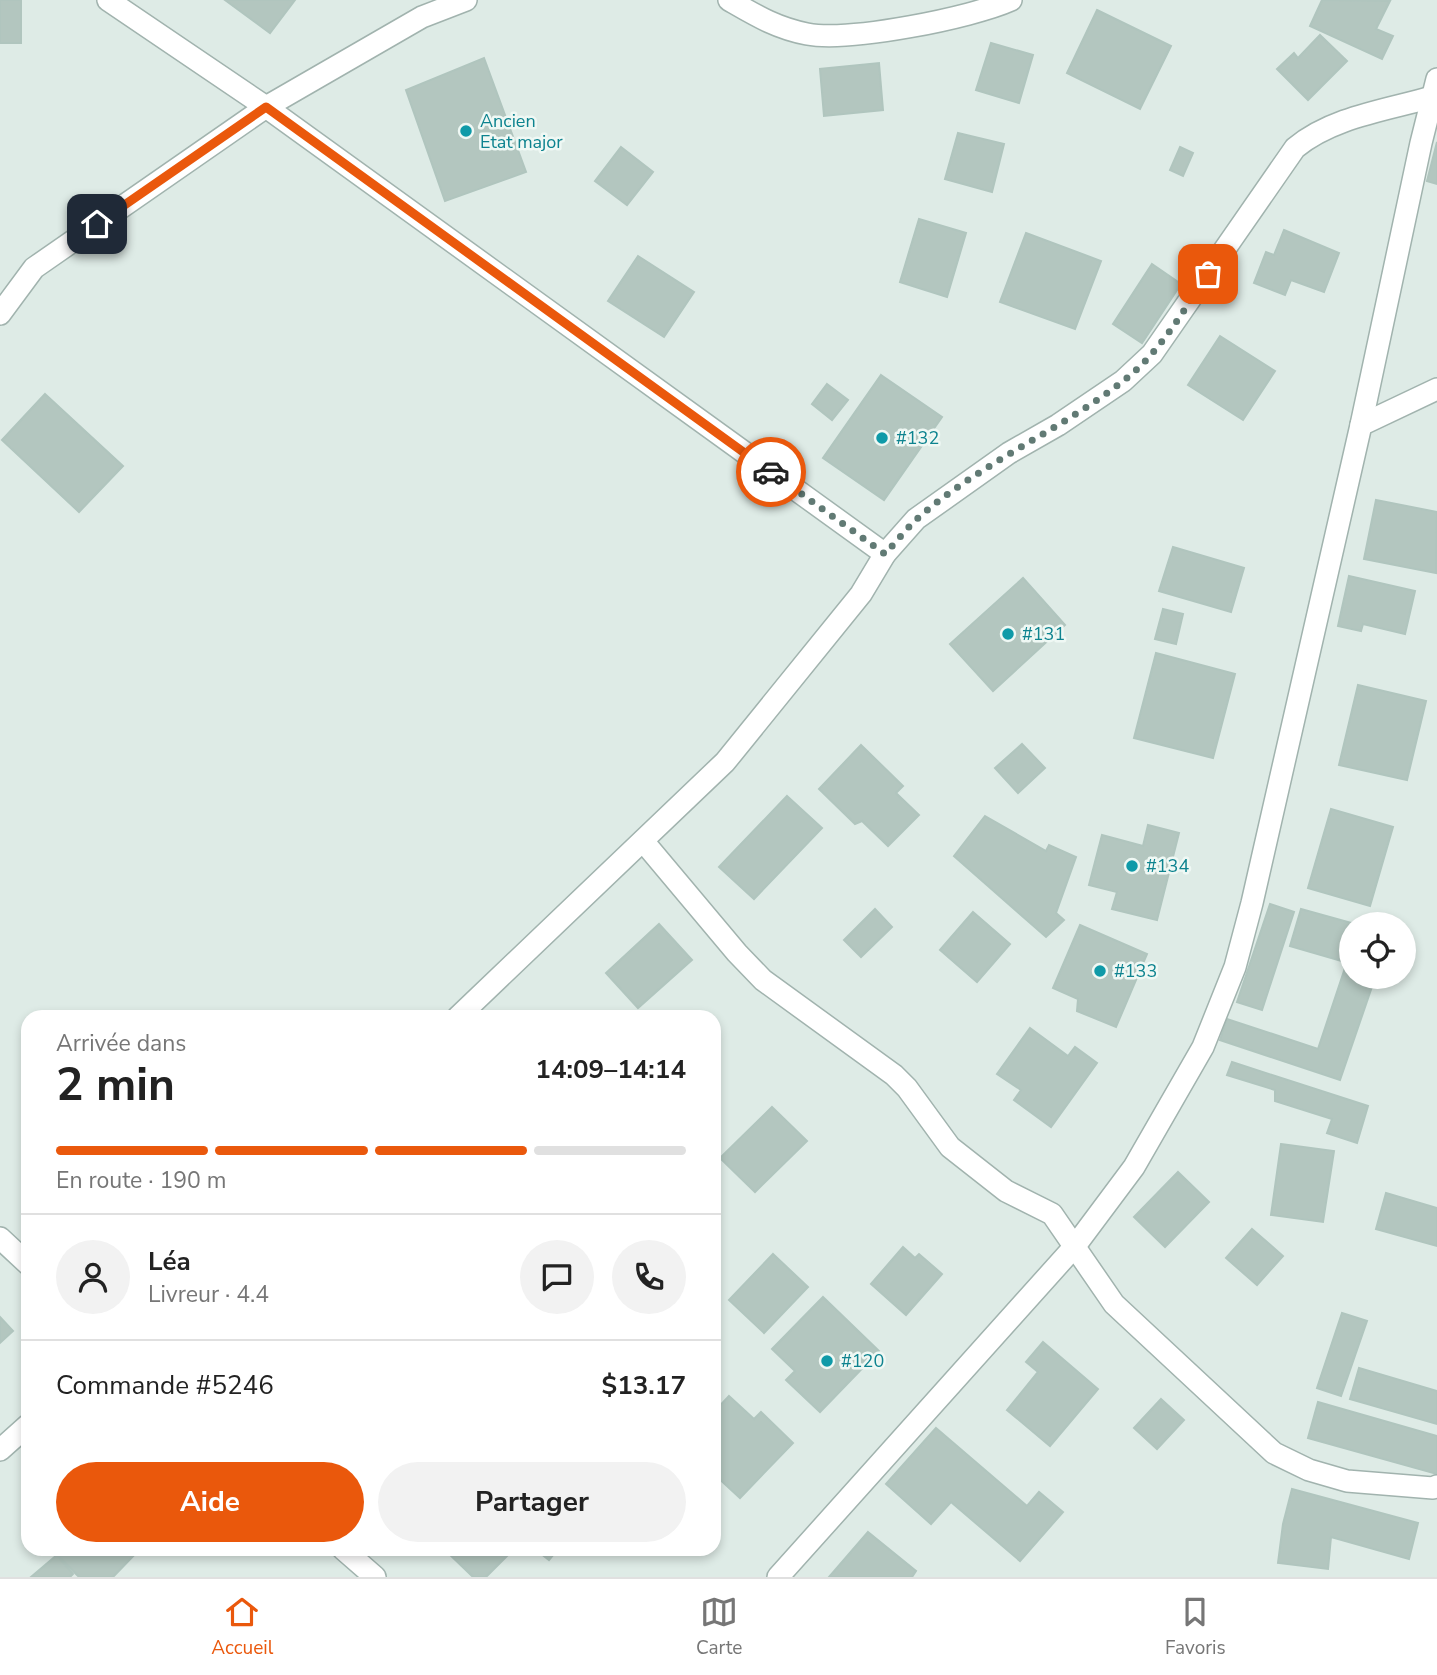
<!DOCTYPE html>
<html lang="fr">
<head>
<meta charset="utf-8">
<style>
  body { margin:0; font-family:"Nunito Sans",sans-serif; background:#f2f2f2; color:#222; height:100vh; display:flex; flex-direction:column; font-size:26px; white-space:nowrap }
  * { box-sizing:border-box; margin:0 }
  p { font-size:23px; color:#767676 }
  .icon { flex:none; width:38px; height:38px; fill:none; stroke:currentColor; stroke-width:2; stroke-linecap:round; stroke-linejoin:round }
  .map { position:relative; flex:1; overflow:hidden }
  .panel { position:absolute; left:21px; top:1010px; width:700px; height:546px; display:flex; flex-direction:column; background:#fff; border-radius:21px; box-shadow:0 4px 10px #0003 }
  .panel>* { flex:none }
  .buttons { position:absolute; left:1339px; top:912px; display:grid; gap:14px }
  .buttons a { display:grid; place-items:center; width:77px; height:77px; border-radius:50%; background:#fff; box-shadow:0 4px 10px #0003; font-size:35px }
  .pin { position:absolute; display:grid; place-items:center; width:60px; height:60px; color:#fff; margin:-30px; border-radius:14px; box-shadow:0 4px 10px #0006 }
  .courier { position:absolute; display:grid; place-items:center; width:70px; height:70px; margin:-35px; border:5px solid #ea580c; border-radius:50%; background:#fff; color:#222; box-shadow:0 2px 9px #0007 }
  .overview em { font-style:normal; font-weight:700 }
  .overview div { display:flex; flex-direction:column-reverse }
  .overview { display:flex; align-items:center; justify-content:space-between; height:119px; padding:0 35px }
  h1 { font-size:46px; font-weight:700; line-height:52px }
  .bar { display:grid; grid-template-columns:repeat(4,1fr); gap:10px 7px; align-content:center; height:84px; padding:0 35px }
  .bar i { height:9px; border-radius:5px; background:#e0e0e0 }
  .bar .current { background:#ea580c }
  .bar p { grid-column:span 4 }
  .line { display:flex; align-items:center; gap:18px; padding:0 35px; border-top:2px solid #e0e0e0 }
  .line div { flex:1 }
  .round { display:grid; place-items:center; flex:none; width:74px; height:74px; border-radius:37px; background:#f2f2f2 }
  .cta { display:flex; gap:14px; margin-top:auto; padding:14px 35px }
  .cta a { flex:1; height:80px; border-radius:42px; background:#ea580c; color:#fff; font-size:28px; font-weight:700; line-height:80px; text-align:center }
  .cta a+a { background:#f2f2f2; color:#222 }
  .tabs { display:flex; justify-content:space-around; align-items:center; height:98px; border-top:2px solid #e0e0e0; background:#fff; font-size:19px; color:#767676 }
  .tabs a { display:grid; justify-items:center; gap:4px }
  .tabs .current { color:#ea580c }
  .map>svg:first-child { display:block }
  .building { fill:#b3c6bf; stroke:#b0c5be; stroke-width:2 }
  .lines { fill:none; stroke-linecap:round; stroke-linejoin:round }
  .minor-casing { stroke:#a1b3ae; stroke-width:24 }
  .minor { stroke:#fff; stroke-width:21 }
  .done { stroke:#617a74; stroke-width:7; stroke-dasharray:0 12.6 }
  .route { stroke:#ea580c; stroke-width:9 }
  .culture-dot { fill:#0f9aa8; stroke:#eff8f4; stroke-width:2.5 }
  .labels { text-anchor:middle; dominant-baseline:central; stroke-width:5; stroke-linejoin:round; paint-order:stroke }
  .culture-label { font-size:18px; fill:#0d838f; stroke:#eff8f4; text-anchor:start }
</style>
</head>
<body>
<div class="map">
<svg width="1437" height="1577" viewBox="0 0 1437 1577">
  <rect width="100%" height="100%" fill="#deebe6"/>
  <g class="building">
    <rect x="0" y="0" width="21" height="43"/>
    <path d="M225 0H295L270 33Z"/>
    <path d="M1322 0 1390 1 1376 29 1393 36 1382 59 1310 26Z"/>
    <path d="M1097 10 1171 46 1140 109 1067 73Z"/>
    <path d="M1320 35 1347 61 1308 100 1277 69 1294 53 1298 58Z"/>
    <path d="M991 43 1033 55 1019 103 976 90Z"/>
    <path d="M484 58 526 172 445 201 406 90Z"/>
    <path d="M879 63 883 110 824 116 820 69Z"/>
    <path d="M958 133 1004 144 992 192 945 179Z"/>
    <path d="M1437 142V184L1427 181Z"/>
    <path d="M621 147 653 172 627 205 595 181Z"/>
    <path d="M1180 147 1193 153 1183 176 1170 170Z"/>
    <path d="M919 219 966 233 947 297 900 282Z"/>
    <path d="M1284 230 1339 253 1324 292 1291 280 1285 295 1254 283 1266 252 1274 255Z"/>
    <path d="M1026 233 1101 261 1075 329 1000 302Z"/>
    <path d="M638 256 694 292 664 337 608 301Z"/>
    <path d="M1152 264 1181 284 1142 343 1113 324Z"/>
    <path d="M1220 336 1275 371 1243 420 1188 385Z"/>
    <path d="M881 375 942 417 884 500 823 458Z"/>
    <path d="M827 384 848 400 832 420 812 404Z"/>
    <path d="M45 394 123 466 79 512 2 440Z"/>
    <path d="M1376 500 1437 512 1436 573 1364 559Z"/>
    <path d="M1173 547 1244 568 1231 612 1159 591Z"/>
    <path d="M1349 576 1415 591 1405 634 1363 624 1361 631 1338 626Z"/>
    <path d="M1023 578 1065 625 993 691 950 644Z"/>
    <path d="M1163 609 1183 614 1176 644 1155 639Z"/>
    <path d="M1156 653 1235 674 1213 758 1134 738Z"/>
    <path d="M1358 685 1426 701 1407 780 1339 765Z"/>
    <path d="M1022 744 1045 768 1018 793 995 768Z"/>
    <path d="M861 745 903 786 896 793 919 815 888 846 862 821 855 824 819 789Z"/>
    <path d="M787 796 822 828 754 899 719 867Z"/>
    <path d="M1331 809 1393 827 1370 906 1308 888Z"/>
    <path d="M985 816 1046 851 1049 845 1076 857 1056 913 1064 920 1046 937 954 856Z"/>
    <path d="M1148 825 1179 833 1157 920 1112 909 1117 892 1089 885 1102 835 1143 846Z"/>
    <path d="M1270 904 1294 912 1262 1010 1237 1002Z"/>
    <path d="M875 909 892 927 861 957 844 940Z"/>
    <path d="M1301 909 1355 924H1351V942L1345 962 1290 946Z"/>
    <path d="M973 912 1010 944 977 982 940 950Z"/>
    <path d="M659 924 692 960 638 1008 606 973Z"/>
    <path d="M1080 925 1147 954 1116 1027 1077 1011 1078 999 1053 988Z"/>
    <path d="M1345 968 1351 970V976L1375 978 1340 1080 1220 1040 1227 1019 1318 1049Z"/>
    <path d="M1030 1028 1068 1056 1075 1047 1097 1063 1051 1127 1014 1100 1021 1090 997 1074Z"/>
    <path d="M1232 1062 1368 1106 1357 1143 1327 1133 1332 1119 1275 1101V1090L1227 1075Z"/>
    <path d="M772 1107 807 1141 755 1192 720 1158Z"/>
    <path d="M1281 1144 1334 1151 1323 1222 1271 1215Z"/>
    <path d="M1178 1172 1209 1202 1165 1247 1134 1217Z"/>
    <path d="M1386 1193 1437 1208V1246L1376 1229Z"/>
    <path d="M1252 1229 1283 1256 1257 1285 1226 1258Z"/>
    <path d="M903 1247 915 1258 919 1254 942 1274 906 1315 871 1284Z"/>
    <path d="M773 1254 808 1287 764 1333 729 1300Z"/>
    <path d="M823 1297 879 1351 820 1412 786 1380 795 1371 772 1349Z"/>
    <path d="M1342 1313 1367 1321 1341 1396 1317 1388Z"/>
    <path d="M0 1317 13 1331 0 1343Z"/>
    <path d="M1043 1342 1098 1389 1050 1446 1007 1410 1038 1372 1026 1362Z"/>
    <path d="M1359 1368 1437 1391V1424L1350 1399Z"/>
    <path d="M729 1396 754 1419 761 1412 793 1443 740 1498 714 1474V1463L720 1456 714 1451V1412Z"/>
    <path d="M1161 1399 1184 1420 1157 1449 1134 1428Z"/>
    <path d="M1318 1402 1437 1436V1474L1308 1438Z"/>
    <path d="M936 1428 1027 1506 1039 1492 1063 1512 1020 1561 951 1502 931 1524 886 1484Z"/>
    <path d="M1292 1489 1418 1523 1409 1559 1331 1537 1328 1569 1278 1563 1283 1524Z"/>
    <path d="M868 1532 916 1571 912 1577H829Z"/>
    <path d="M63 1549H140L113 1577H79L57 1555Z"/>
    <path d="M446 1549H502L508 1555 486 1577H473L445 1550Z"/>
    <path d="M535 1549H558L549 1560Z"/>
    <path d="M57 1555 73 1574 70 1577H31Z"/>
  </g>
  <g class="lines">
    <defs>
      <g id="minor">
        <path d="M108 0 266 107 885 554"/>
        <path d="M729 0C755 15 776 28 807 34 849 42 971 18 1011 0"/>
        <path d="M0 314 34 268 266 107 422 17 466 0"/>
        <path d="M1361 425 1421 143 1437 79"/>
        <path d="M643 841 737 953 763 980 894 1075 907 1088 950 1147 1006 1191 1052 1214 1114 1304 1274 1453 1309 1470 1347 1481 1433 1488 1437 1486"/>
        <path d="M458 1017 725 762 861 594 885 554 916 519 1009 453 1058 425 1123 381 1152 354 1295 148C1332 117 1387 110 1432 97"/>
        <path d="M0 1238 28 1264"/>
        <path d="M0 1450 28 1425"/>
        <path d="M343 1549 375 1577"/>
        <path d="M778 1577 1075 1246 1134 1167 1203 1047 1235 967 1252 903 1361 425 1437 389"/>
      </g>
    </defs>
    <use href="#minor" class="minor-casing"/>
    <use href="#minor" class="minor"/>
  </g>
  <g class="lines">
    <path class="done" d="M771 472 885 554C896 542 906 529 918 518 979 464 1057 432 1122 382 1159 354 1183 311 1208 274"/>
    <path class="route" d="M97 224 266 107 771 472"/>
  </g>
  <g class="culture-dot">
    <circle cx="466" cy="131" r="7"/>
    <circle cx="882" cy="438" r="7"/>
    <circle cx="1008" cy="634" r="7"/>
    <circle cx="1132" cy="866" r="7"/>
    <circle cx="1100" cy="971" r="7"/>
    <circle cx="827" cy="1361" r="7"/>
  </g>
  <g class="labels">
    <g class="culture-label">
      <text x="480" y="121">Ancien<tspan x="480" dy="21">Etat major</tspan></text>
      <text x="896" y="438">#132</text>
      <text x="1022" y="634">#131</text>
      <text x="1146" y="866">#134</text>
      <text x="1114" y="971">#133</text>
      <text x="841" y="1361">#120</text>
    </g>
  </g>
</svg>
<div class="buttons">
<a><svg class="icon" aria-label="locate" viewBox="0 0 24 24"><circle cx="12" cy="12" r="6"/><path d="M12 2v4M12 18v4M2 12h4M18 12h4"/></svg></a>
</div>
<div class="pin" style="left:1208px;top:274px;background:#ea580c"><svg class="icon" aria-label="bag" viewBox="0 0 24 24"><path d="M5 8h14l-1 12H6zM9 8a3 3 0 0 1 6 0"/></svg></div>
<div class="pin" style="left:97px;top:224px;background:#1f2937"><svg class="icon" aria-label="home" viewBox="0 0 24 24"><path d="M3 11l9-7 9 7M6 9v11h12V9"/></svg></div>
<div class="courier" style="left:771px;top:472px"><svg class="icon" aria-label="car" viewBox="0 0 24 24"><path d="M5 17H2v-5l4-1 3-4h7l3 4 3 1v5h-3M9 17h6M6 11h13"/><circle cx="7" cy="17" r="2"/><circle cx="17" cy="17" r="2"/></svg></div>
<section class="panel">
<div class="overview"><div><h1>2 min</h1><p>Arrivée dans</p></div><em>14:09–14:14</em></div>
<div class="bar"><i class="current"></i><i class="current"></i><i class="current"></i><i></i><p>En route · 190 m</p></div>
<div class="line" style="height:126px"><a class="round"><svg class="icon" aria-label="person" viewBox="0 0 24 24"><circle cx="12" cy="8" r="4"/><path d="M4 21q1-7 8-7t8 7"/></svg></a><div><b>Léa</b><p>Livreur · 4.4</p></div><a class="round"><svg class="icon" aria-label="chat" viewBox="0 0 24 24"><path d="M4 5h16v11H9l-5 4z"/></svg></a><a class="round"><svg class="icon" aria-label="phone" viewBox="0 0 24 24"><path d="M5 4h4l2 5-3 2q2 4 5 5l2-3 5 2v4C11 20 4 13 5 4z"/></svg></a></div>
<div class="line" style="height:91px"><div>Commande #5246</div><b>$13.17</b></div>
<div class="cta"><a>Aide</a><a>Partager</a></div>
</section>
</div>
<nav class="tabs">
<a class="current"><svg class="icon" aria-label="home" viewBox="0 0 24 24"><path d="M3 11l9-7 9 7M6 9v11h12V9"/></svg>Accueil</a>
<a><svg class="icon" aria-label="map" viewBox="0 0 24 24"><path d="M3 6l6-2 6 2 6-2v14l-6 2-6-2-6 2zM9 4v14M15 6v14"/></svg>Carte</a>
<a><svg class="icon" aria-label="saved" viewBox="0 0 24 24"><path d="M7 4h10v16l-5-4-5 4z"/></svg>Favoris</a>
</nav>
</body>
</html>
